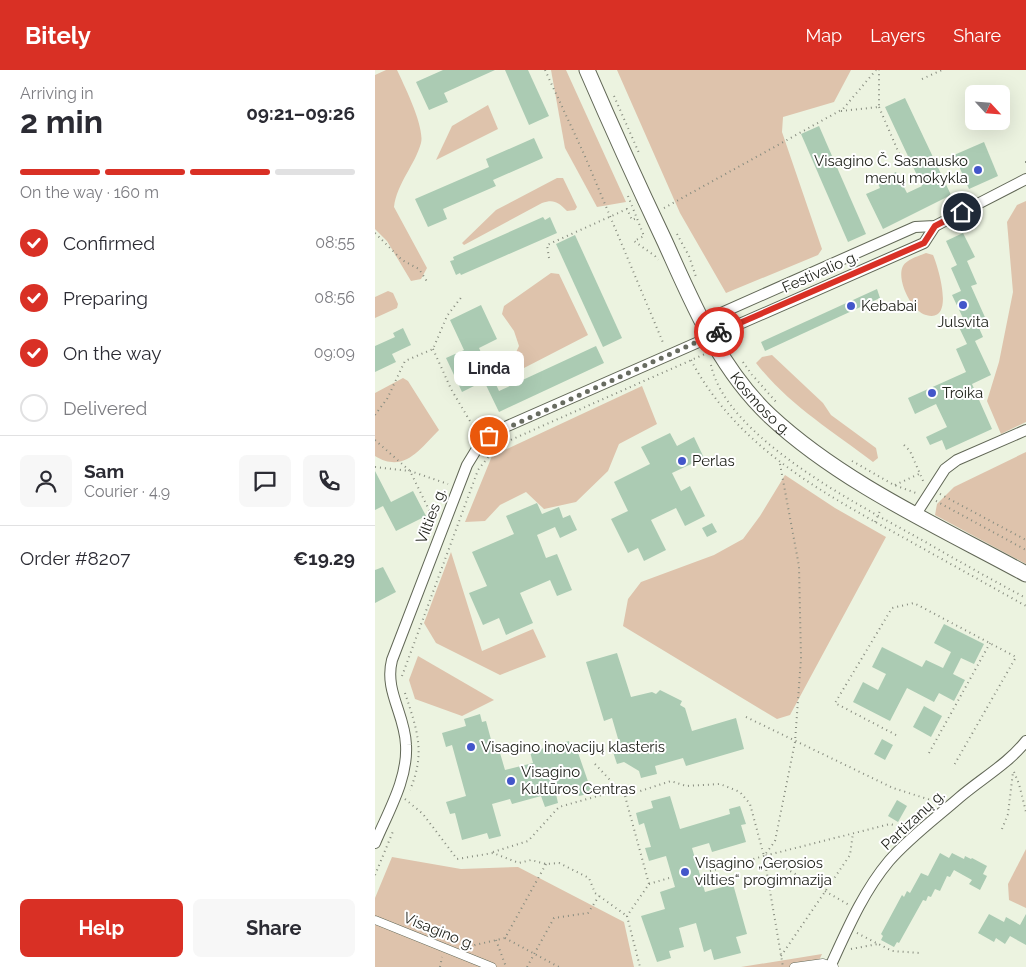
<!DOCTYPE html>
<html lang="en">
<head>
<meta charset="utf-8">
<style>
  body { margin:0; font-family:Raleway,sans-serif; background:#f7f7f7; color:#2b2b33; height:100vh; display:flex; flex-direction:column; font-size:19px; white-space:nowrap }
  * { box-sizing:border-box; margin:0 }
  p { font-size:16px; color:#7c7c81 }
  .icon { flex:none; width:28px; height:28px; fill:none; stroke:currentColor; stroke-width:2; stroke-linecap:round; stroke-linejoin:round }
  .map { position:relative; flex:1; overflow:hidden }
  .drawer { display:flex; flex-direction:column; background:#fff; width:375px }
  .drawer>* { flex:none }
  .needle { width:32px; rotate:116deg }
  .controls { position:absolute; left:590px; top:15px; display:grid; gap:10px }
  .controls a { display:grid; place-items:center; width:45px; height:45px; border-radius:8px; background:#fff; box-shadow:0 5px 20px #0002; font-size:25px }
  .pin { position:absolute; display:grid; place-items:center; width:42px; height:42px; color:#fff; margin:-21px; border:2px solid #fff; border-radius:50%; box-shadow:0 1px 5px #0007 }
  .courier { position:absolute; display:grid; place-items:center; width:50px; height:50px; margin:-25px; border:4px solid #d93025; border-radius:50%; background:#fff; color:#222; box-shadow:0 1px 6px #0007 }
  .bubble { position:absolute; height:35px; border-radius:8px; background:#fff; box-shadow:0 5px 20px #0002; font-size:16px; font-weight:700; line-height:35px; text-align:center }
  .summary em { font-style:normal; font-weight:700 }
  .summary div { display:flex; flex-direction:column-reverse }
  .summary { display:flex; align-items:center; justify-content:space-between; height:85px; padding:0 20px }
  h1 { font-size:32px; font-weight:700; line-height:38px }
  .bar { display:grid; grid-template-columns:repeat(4,1fr); gap:8px 5px; align-content:center; height:60px; padding:0 20px }
  .bar i { height:6px; border-radius:4px; background:#e1e1e2 }
  .bar .on { background:#d93025 }
  .bar p { grid-column:span 4 }
  .line { display:flex; align-items:center; gap:12px; padding:0 20px; border-top:1px solid #e1e1e2 }
  .line div { flex:1 }
  .round { display:grid; place-items:center; flex:none; width:52px; height:52px; border-radius:8px; background:#f7f7f7 }
  ol { padding:0 20px; list-style:none }
  li { display:flex; align-items:center; gap:15px; height:55px }
  li p { margin-inline-start:auto }
  li .icon { padding:5px; border-radius:50%; background:#d93025; color:#fff; stroke-width:4 }
  li:last-child { color:#7c7c81 }
  li i { width:28px; height:28px; border:2px solid #e1e1e2; border-radius:50% }
  .action { display:flex; gap:10px; margin-top:auto; padding:10px 20px }
  .action a { flex:1; height:58px; border-radius:8px; background:#d93025; color:#fff; font-size:20px; font-weight:700; line-height:58px; text-align:center }
  .action a+a { background:#f7f7f7; color:#2b2b33 }
  header { display:flex; align-items:center; gap:30px; box-sizing:border-box; height:70px; padding:0 25px; background:#d93025; color:#fff }
  header strong { font-size:24px }
  nav { display:flex; gap:28px; margin-inline-start:auto; font-size:18px }
  main { display:flex; flex:1; min-height:0 }
  .map>svg:first-child { display:block }
  .green { fill:#dec3ac }
  .building { fill:#abcbb3 }
  .lines { fill:none; stroke-linecap:round; stroke-linejoin:round }
  .pedestrian-casing { stroke:#616756; stroke-width:9 }
  .minor-casing { stroke:#616756; stroke-width:12 }
  .secondary-casing { stroke:#616756; stroke-width:17 }
  .path { stroke:#878c7f; stroke-width:2; stroke-dasharray:1 4; stroke-linecap:butt }
  .pedestrian { stroke:#fff; stroke-width:8 }
  .minor { stroke:#fff; stroke-width:10 }
  .secondary { stroke:#fff; stroke-width:15 }
  .done { stroke:#686c61; stroke-width:5; stroke-dasharray:0 9 }
  .route { stroke:#d93025; stroke-width:6 }
  .poi-dot { fill:#4356ca; stroke:#fff; stroke-width:2 }
  .labels { text-anchor:middle; dominant-baseline:central; stroke-width:4; stroke-linejoin:round; paint-order:stroke }
  .poi-label { font-size:15px; fill:#21231c; stroke:#fff; text-anchor:start }
  .street-label { font-size:15px; fill:#21231c; stroke:#fff }
</style>
</head>
<body>
<header>
<strong>Bitely</strong>
<nav><a>Map</a><a>Layers</a><a>Share</a></nav>
</header>
<main>
<section class="drawer">
<div class="summary"><div><h1>2 min</h1><p>Arriving in</p></div><em>09:21–09:26</em></div>
<div class="bar"><i class="on"></i><i class="on"></i><i class="on"></i><i></i><p>On the way · 160 m</p></div>
<ol>
<li><svg class="icon" aria-label="check" viewBox="0 0 24 24"><path d="M5 12l5 5 9-10"/></svg>Confirmed<p>08:55</p></li>
<li><svg class="icon" aria-label="check" viewBox="0 0 24 24"><path d="M5 12l5 5 9-10"/></svg>Preparing<p>08:56</p></li>
<li><svg class="icon" aria-label="check" viewBox="0 0 24 24"><path d="M5 12l5 5 9-10"/></svg>On the way<p>09:09</p></li>
<li><i></i>Delivered</li>
</ol>
<div class="line" style="height:90px"><a class="round"><svg class="icon" aria-label="person" viewBox="0 0 24 24"><circle cx="12" cy="8" r="4"/><path d="M4 21q1-7 8-7t8 7"/></svg></a><div><b>Sam</b><p>Courier · 4.9</p></div><a class="round"><svg class="icon" aria-label="chat" viewBox="0 0 24 24"><path d="M4 5h16v11H9l-5 4z"/></svg></a><a class="round"><svg class="icon" aria-label="phone" viewBox="0 0 24 24"><path d="M5 4h4l2 5-3 2q2 4 5 5l2-3 5 2v4C11 20 4 13 5 4z"/></svg></a></div>
<div class="line" style="height:65px"><div>Order #8207</div><b>€19.29</b></div>
<div class="action"><a>Help</a><a>Share</a></div>
</section>
<div class="map">
<svg width="651" height="897" viewBox="0 0 651 897">
  <rect width="100%" height="100%" fill="#ecf3e0"/>
  <g class="green">
    <path d="M11 0H22C29 15 50 57 46 73 40 95 22 113 19 137L52 198 46 209 36 211 12 171 0 159V5Z"/>
    <path d="M176 0H191L251 132 222 137 190 78Z"/>
    <path d="M242 0H476L459 32 408 47 407 62 447 179 443 185 351 223 305 143Z"/>
    <path d="M113 35 123 59 61 90 77 56Z"/>
    <path d="M182 108H188L202 137 200 140 192 141C183 132 179 129 167 133L89 175 87 173 121 140Z"/>
    <path d="M651 131V352L626 364 612 331 624 292 638 222 632 152 642 135Z"/>
    <path d="M551 183 558 185C563 196 581 254 551 245 536 241 521 209 528 196 532 189 544 186 551 183Z"/>
    <path d="M176 203 184 204 213 265 124 311 123 302 135 295 144 276 139 261 127 244 129 236Z"/>
    <path d="M13 221 18 223 23 234 22 238 0 248V227Z"/>
    <path d="M397 285 448 333 456 345 501 378 503 388 498 392C455 359 415 336 381 293L387 287Z"/>
    <path d="M28 308 33 311 64 360C45 379 29 404 0 386V323Z"/>
    <path d="M267 316 282 354 244 374 233 401 201 432 169 439 151 422 125 435 110 451 90 452 117 386Z"/>
    <path d="M651 382V494L560 445 562 434 579 417Z"/>
    <path d="M410 405 460 438 511 467 415 645 402 649 248 556 253 529 266 512 339 485 368 469 385 446Z"/>
    <path d="M76 482 107 581 158 559 171 587 125 605 61 573 49 553Z"/>
    <path d="M43 586 119 630 87 646 40 629 34 610Z"/>
    <path d="M651 779V838L634 830 633 814Z"/>
    <path d="M17 787 86 799 143 797 249 852 259 897H0V828Z"/>
    <path d="M447 884 441 897H366Z"/>
  </g>
  <g class="building">
    <path d="M68 0H120L69 23 73 32 54 40 41 12Z"/>
    <path d="M130 0H153L174 46 154 55Z"/>
    <path d="M530 28 576 125 508 159 491 124 505 118 502 111 521 102 532 123 547 116 510 37Z"/>
    <path d="M444 56 491 164 473 172 426 64Z"/>
    <path d="M159 68 168 88 118 110 121 116 68 139 72 149 53 157 40 129 114 97 111 89Z"/>
    <path d="M609 72 623 106 594 119 579 85Z"/>
    <path d="M168 147 170 150 175 147 182 163 86 205 85 203 81 205 75 191 79 190 78 187Z"/>
    <path d="M588 163 600 187 592 191 602 214 596 216 613 254 604 258 608 267 600 271 616 305 597 314 617 359 571 380 567 370 555 375 551 367 572 357 561 334 540 344 533 328 591 302 581 279 592 274 581 251 588 248 577 225 586 221 576 198 582 195 571 171Z"/>
    <path d="M200 165 247 268 228 277 181 174Z"/>
    <path d="M502 219 505 228 390 281 386 272Z"/>
    <path d="M106 235 122 269 104 278 124 321 221 276 229 293 124 342 109 311 87 322 71 288 89 280 75 250Z"/>
    <path d="M28 258 36 275 17 284 21 292 0 302V276L20 267 18 263Z"/>
    <path d="M295 363 302 376 319 367 329 388 297 403 306 421 315 416 330 446 310 456 301 438 276 450 291 480 269 491 263 478 253 483 236 449 253 441 239 412 275 394 266 377Z"/>
    <path d="M0 401 16 432 38 421 51 446 21 461 8 436 0 440Z"/>
    <path d="M162 433 167 444 184 437 188 448 195 445 202 460 185 468 180 457 162 465 171 488 182 484 197 520 182 526 175 510 145 523 158 553 131 565 124 548 108 555 94 523 112 516 97 482 139 464 131 446Z"/>
    <path d="M337 453 342 462 332 467 327 458Z"/>
    <path d="M8 497 21 522 0 533V500Z"/>
    <path d="M569 554 609 574 599 594 586 588 578 604 590 610 579 631 564 623 559 632 532 618 515 651 478 632 488 612 503 620 511 604 497 597 507 577 547 597 551 590 568 598 576 582 559 573Z"/>
    <path d="M242 583 256 627 277 622 281 624 285 620 307 631 305 635 310 638 317 661 361 648 369 679 311 696 308 688 280 696 282 704 266 708 264 701 249 692 242 694 238 682 246 679 237 648 229 651 211 592Z"/>
    <path d="M549 636 567 646 556 667 538 657Z"/>
    <path d="M105 644 107 652 111 651 118 677 123 676 130 700 158 693 155 682 194 671 195 675 200 674 217 723 204 726 202 719 181 724 183 733 170 737 166 726 137 734 135 729 117 734 126 766 114 769 112 763 87 770 80 743 75 744 71 732 91 726 77 675 71 677 67 663 91 656 89 649Z"/>
    <path d="M507 669 518 675 510 690 499 684Z"/>
    <path d="M295 726 305 759 355 744 354 739 365 736 371 754 366 755 371 772 337 782 334 773 317 778 330 822 358 814 372 864 361 867 366 883 339 890 336 879 329 882 321 853 304 858 309 877 294 881 296 888 282 892 266 846 290 839 285 822 300 817 291 786 274 791 270 778 276 777 269 753 264 755 261 743 278 738 276 731Z"/>
    <path d="M522 730 532 736 523 752 513 746Z"/>
    <path d="M565 783 574 788 577 783 589 789 590 786 596 789 597 788 612 796 608 804 612 806 605 820 594 814 597 810 579 800 575 807 572 806 565 821 560 819 556 827 553 826 551 831 548 830 524 873 522 872 519 877 506 870 508 866 506 864 527 825 529 827 532 821 535 823 546 803 553 806Z"/>
    <path d="M614 844 629 852 631 847 645 855 651 844V875L635 866 630 874 621 868 619 872 603 863Z"/>
  </g>
  <g class="lines">
    <defs>
      <g id="pedestrian">
        <path d="M0 850 117 897"/>
        <path d="M419 897 448 893 459 897"/>
      </g>
      <g id="minor">
        <path d="M326 252 540 157 560 156 651 109"/>
        <path d="M541 444 570 399 582 390 651 360"/>
        <path d="M0 773C13 742 33 709 31 675 30 644 9 621 17 590L92 395 106 372 128 358 549 173 560 156"/>
        <path d="M455 897C472 860 488 822 514 791 535 767 561 748 585 727 606 709 634 693 651 671"/>
      </g>
      <g id="secondary">
        <path id="s1" d="M212 0C237 58 263 115 290 172 318 234 344 298 395 346 467 413 565 457 651 504"/>
      </g>
    </defs>
    <use href="#pedestrian" class="pedestrian-casing"/>
    <use href="#minor" class="minor-casing"/>
    <use href="#secondary" class="secondary-casing"/>
    <g class="path">
      <path d="M170 0 209 84 289 275"/>
      <path d="M547 9 567 0"/>
      <path d="M239 26 264 83"/>
      <path d="M504 37 526 88"/>
      <path d="M466 41 504 37V0"/>
      <path d="M650 92H651"/>
      <path d="M253 126 269 166 259 171 280 186 283 190"/>
      <path d="M289 138 468 39 501 0"/>
      <path d="M0 163 27 190 44 199 53 213"/>
      <path d="M302 164 314 186 321 207"/>
      <path d="M174 188 172 175 252 139 257 150 262 148"/>
      <path d="M58 279 76 319 102 363"/>
      <path d="M316 290C360 374 442 420 522 464 565 488 608 512 651 536"/>
      <path d="M368 292 377 305"/>
      <path d="M336 295C351 366 478 432 538 465 575 486 613 508 651 528"/>
      <path d="M380 308 402 333"/>
      <path d="M0 345 12 329 30 291 58 279 72 246 88 225"/>
      <path d="M0 370 35 401 59 450"/>
      <path d="M529 375 535 381 549 413"/>
      <path d="M477 391 519 415 541 423"/>
      <path d="M405 394 424 496 426 588 420 672 400 771 389 786 474 835"/>
      <path d="M0 397 35 401 73 414"/>
      <path d="M520 415 544 404"/>
      <path d="M565 424 651 470"/>
      <path d="M561 431 651 480"/>
      <path d="M500 452 505 441"/>
      <path d="M27 606 103 400 118 381 131 372 330 284"/>
      <path d="M30 623C42 660 51 682 35 720"/>
      <path d="M371 647 518 718 562 732"/>
      <path d="M521 665 460 633 517 538 539 533 641 587 578 697"/>
      <path d="M554 683 615 573"/>
      <path d="M220 694 250 726 296 711 311 716 345 714 365 722 375 734 389 786 515 754 532 759"/>
      <path d="M639 702 644 714 651 742"/>
      <path d="M250 726 274 814 252 846 265 897"/>
      <path d="M30 729 48 744 82 789 118 783 144 793 156 790 171 794 184 793 214 808 220 823 252 846"/>
      <path d="M627 759 633 744 638 702"/>
      <path d="M118 782 153 771 184 737 244 720"/>
      <path d="M335 801 389 786 408 897"/>
      <path d="M0 805 19 759"/>
      <path d="M274 814 294 808"/>
      <path d="M482 863 517 881 545 883"/>
      <path d="M130 868 184 897"/>
      <path d="M121 870 131 897"/>
      <path d="M96 879 100 875 130 868 171 794"/>
      <path d="M476 879 503 874"/>
      <path d="M406 886 475 785 478 763"/>
      <path d="M65 897 67 887"/>
      <path d="M152 897 179 848 213 843 224 826"/>
    </g>
    <use href="#pedestrian" class="pedestrian"/>
    <use href="#minor" class="minor"/>
    <use href="#secondary" class="secondary"/>
  </g>
  <g class="lines">
    <path class="done" d="M114 366 344 262"/>
    <path class="route" d="M344 262 549 173 560 156 587 142"/>
  </g>
  <g class="poi-dot">
    <circle cx="603" cy="100" r="5"/>
    <circle cx="588" cy="235" r="5"/>
    <circle cx="476" cy="236" r="5"/>
    <circle cx="557" cy="323" r="5"/>
    <circle cx="307" cy="391" r="5"/>
    <circle cx="96" cy="677" r="5"/>
    <circle cx="136" cy="711" r="5"/>
    <circle cx="310" cy="802" r="5"/>
  </g>
  <g class="labels">
    <g class="poi-label">
      <text x="593" y="91" text-anchor="end">Visagino Č. Sasnausko<tspan x="593" dy="17">menų mokykla</tspan></text>
      <text x="486" y="236">Kebabai</text>
      <text x="588" y="252" text-anchor="middle">Julsvita</text>
      <text x="567" y="323">Troika</text>
      <text x="317" y="391">Perlas</text>
      <text x="106" y="677">Visagino inovacijų klasteris</text>
      <text x="146" y="702">Visagino<tspan x="146" dy="17">Kultūros Centras</tspan></text>
      <text x="320" y="793">Visagino „Gerosios<tspan x="320" dy="17">vilties“ progimnazija</tspan></text>
    </g>
    <g class="street-label">
      <text transform="translate(445 202) rotate(-24)">Festivalio g.</text>
      <text stroke="none"><textPath href="#s1" startOffset="378">Kosmoso g.</textPath></text>
      <text transform="translate(56 446) rotate(-69)">Vilties g.</text>
      <text transform="translate(538 750) rotate(-43)">Partizanų g.</text>
      <text transform="translate(64 861) rotate(22)">Visagino g.</text>
    </g>
  </g>
</svg>
<div class="controls">
<a><svg class="needle" viewBox="-14 -14 28 28"><path d="M0-13l5 13h-10z" fill="#e53935"/><path d="M0 13l5-13h-10z" fill="#7c7c81"/></svg></a>
</div>
<div class="pin" style="left:114px;top:366px;background:#ea580c"><svg class="icon" aria-label="bag" viewBox="0 0 24 24"><path d="M5 8h14l-1 12H6zM9 8a3 3 0 0 1 6 0"/></svg></div>
<div class="pin" style="left:587px;top:142px;background:#1f2937"><svg class="icon" aria-label="home" viewBox="0 0 24 24"><path d="M3 11l9-7 9 7M6 9v11h12V9"/></svg></div>
<div class="courier" style="left:344px;top:262px"><svg class="icon" aria-label="bike" viewBox="0 0 24 24"><circle cx="6" cy="16" r="4"/><circle cx="18" cy="16" r="4"/><path d="M6 16l4-8h5l3 8M10 8l3 8H6M13 5h3"/></svg></div>
<div class="bubble" style="left:79px;top:281px;width:70px">Linda</div>
</div>
</main>
</body>
</html>
